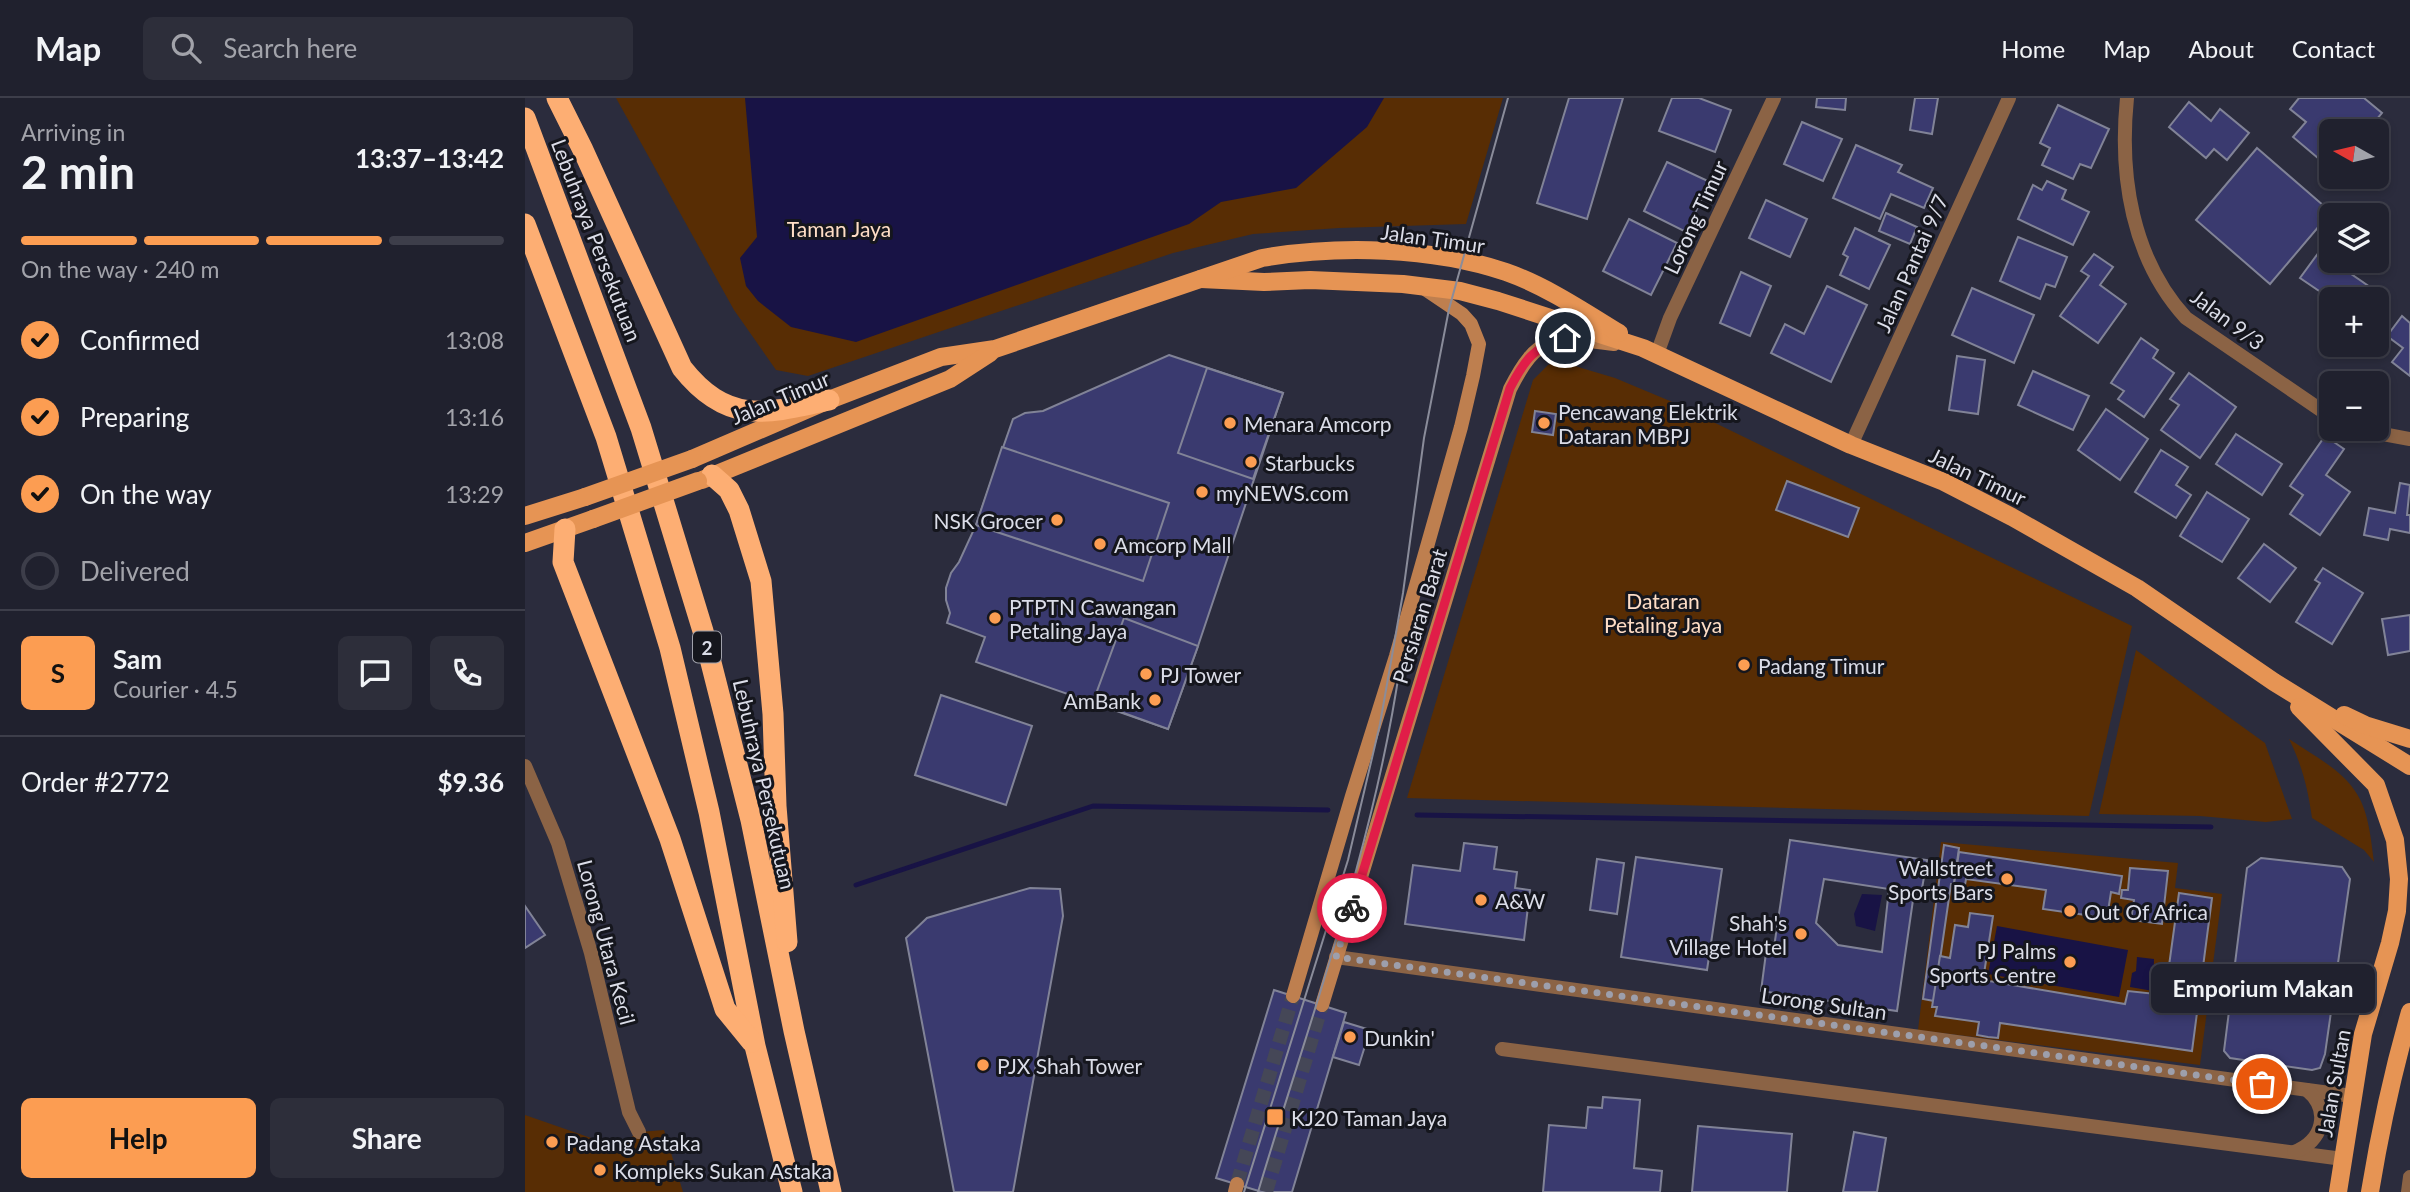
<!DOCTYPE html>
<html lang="en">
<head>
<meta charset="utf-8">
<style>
  body { margin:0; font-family:Lato,sans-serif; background:#2d2e3a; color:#f1f3f6; height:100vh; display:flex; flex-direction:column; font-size:26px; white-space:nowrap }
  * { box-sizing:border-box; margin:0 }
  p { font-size:23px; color:#a2a3aa }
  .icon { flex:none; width:38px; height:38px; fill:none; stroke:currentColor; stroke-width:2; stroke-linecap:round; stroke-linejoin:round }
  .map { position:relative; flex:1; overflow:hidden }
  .sheet { display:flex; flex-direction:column; background:#20212e; width:525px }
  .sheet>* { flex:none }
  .needle { width:46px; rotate:278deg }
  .controls { position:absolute; left:1794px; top:21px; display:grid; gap:14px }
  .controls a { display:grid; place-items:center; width:70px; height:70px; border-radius:10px; background:#20212e; box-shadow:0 4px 10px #0003,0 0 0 2px #3d3e4a; font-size:35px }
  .pin { position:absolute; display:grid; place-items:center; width:60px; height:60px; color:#fff; margin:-30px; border:4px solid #fff; border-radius:50%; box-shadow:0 2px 7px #0007 }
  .courier { position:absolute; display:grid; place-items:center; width:70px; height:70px; margin:-35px; border:5px solid #e11d48; border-radius:50%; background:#fff; color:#222; box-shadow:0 2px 9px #0007 }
  .bubble { position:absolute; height:49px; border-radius:10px; background:#20212e; box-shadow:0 4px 10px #0003,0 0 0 2px #3d3e4a; font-size:23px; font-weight:700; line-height:49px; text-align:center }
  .headline em { font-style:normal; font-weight:700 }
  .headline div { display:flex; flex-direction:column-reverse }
  .headline { display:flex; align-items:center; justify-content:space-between; height:119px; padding:0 21px }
  h1 { font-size:46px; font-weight:700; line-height:52px }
  .bar { display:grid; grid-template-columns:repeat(4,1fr); gap:10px 7px; align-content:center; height:84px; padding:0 21px }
  .bar i { height:9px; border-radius:5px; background:#3d3e4a }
  .bar .active { background:#fc9d52 }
  .bar p { grid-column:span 4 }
  .line { display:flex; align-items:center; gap:18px; padding:0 21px; border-top:2px solid #3d3e4a }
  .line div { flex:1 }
  .round { display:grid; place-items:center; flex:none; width:74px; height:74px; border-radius:10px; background:#2d2e3a }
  ol { padding:0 21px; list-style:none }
  li { display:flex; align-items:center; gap:21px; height:77px }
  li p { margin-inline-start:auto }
  li .icon { padding:7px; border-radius:50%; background:#fc9d52; color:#111; stroke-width:4 }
  li:last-child { color:#a2a3aa }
  li i { width:38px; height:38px; border:4px solid #3d3e4a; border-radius:50% }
  .action { display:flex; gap:14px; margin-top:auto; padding:14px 21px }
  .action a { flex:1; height:80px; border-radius:10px; background:#fc9d52; color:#111; font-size:28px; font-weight:700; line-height:80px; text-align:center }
  .action a+a { background:#2d2e3a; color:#f1f3f6 }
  header { display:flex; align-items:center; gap:42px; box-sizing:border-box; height:98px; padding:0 35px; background:#20212e; border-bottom:2px solid #3d3e4a }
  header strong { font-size:33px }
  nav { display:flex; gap:38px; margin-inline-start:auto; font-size:24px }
  .search { width:490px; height:63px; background:#2d2e3a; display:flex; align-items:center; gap:18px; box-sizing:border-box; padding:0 24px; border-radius:10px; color:#a2a3aa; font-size:26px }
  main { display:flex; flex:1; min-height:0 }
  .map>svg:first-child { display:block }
  .green { fill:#582d04 }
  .water { fill:#181345 }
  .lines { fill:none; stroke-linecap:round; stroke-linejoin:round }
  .stream { stroke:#181345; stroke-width:5 }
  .building { fill:#3a3a6f; stroke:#818397; stroke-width:2; fill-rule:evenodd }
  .secondary-tunnel { stroke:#454757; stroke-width:14; stroke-dasharray:14 7; stroke-linecap:butt }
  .street { stroke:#8b6345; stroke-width:14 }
  .secondary { stroke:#be7f4f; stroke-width:14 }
  .primary { stroke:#e69454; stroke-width:18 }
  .highway { stroke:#fdae73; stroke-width:21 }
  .tram { stroke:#8a8c9a; stroke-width:2 }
  .primary-bridge { stroke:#e69454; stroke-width:18 }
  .done { stroke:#9d9fac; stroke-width:7; stroke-dasharray:0 12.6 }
  .route { stroke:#e11d48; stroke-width:9 }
  .poi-dot { fill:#fc9d52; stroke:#15161d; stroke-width:2.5 }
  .labels { text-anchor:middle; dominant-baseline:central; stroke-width:6; stroke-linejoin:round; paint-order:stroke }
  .shield { fill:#15161d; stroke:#a0a1ab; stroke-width:2 }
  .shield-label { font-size:19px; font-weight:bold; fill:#dbdde8 }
  .street-label { font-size:21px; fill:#dbdde8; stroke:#15161d }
  .park-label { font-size:21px; fill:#feddc6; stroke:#15161d }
  .poi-label { font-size:21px; fill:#dbdde8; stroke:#15161d; text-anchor:start }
</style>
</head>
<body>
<header>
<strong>Map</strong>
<div class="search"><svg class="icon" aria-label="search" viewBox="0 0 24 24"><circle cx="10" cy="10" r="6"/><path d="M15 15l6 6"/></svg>Search here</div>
<nav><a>Home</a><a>Map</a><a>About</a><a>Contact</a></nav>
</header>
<main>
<section class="sheet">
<div class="headline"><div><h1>2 min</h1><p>Arriving in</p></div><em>13:37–13:42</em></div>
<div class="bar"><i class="active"></i><i class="active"></i><i class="active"></i><i></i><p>On the way · 240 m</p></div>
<ol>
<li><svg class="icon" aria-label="check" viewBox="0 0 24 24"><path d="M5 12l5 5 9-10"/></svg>Confirmed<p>13:08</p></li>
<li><svg class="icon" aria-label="check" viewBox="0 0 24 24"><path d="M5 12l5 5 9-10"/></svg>Preparing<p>13:16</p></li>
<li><svg class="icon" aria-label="check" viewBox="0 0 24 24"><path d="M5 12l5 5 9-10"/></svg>On the way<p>13:29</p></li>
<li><i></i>Delivered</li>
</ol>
<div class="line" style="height:126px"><b class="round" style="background:#fc9d52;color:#111">S</b><div><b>Sam</b><p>Courier · 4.5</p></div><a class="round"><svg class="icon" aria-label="chat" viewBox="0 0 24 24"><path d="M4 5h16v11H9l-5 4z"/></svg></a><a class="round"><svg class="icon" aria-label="phone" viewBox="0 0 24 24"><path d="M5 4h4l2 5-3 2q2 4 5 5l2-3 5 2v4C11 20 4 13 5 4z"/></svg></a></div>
<div class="line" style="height:91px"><div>Order #2772</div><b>$9.36</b></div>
<div class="action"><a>Help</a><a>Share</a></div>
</section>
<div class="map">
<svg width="1885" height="1094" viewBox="0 0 1885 1094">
  <rect width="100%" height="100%" fill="#2b2c3d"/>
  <g class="green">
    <path d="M91 0H978L941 126 814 130 728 136 648 155 283 278 251 272 209 212Z"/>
    <path d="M1033 263 1090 280 1145 303 1607 528 1564 718 882 700 1008 282 1023 267Z"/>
    <path d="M1611 552 1740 645 1767 721 1741 724 1675 718 1574 716Z"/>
    <path d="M1764 641C1786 656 1818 672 1832 696 1844 715 1846 742 1849 764L1839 752 1787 720C1783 691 1777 667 1764 641Z"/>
    <path d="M1416 744 1653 765 1650 790 1697 796 1675 967 1393 932Z"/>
    <path d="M0 1017 92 1049 114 1034 139 1032 158 1094H0Z"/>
  </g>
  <g class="water">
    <path d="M220 0H859L842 29 771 90 696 104 664 126 331 244 266 229 233 203 221 188 215 160 232 139Z"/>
    <path d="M1337 796 1357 797 1350 833 1331 828 1329 816Z"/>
    <path d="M1472 828 1603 852 1594 899 1463 876Z"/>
    <path d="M1612 859 1629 861 1628 893 1605 889 1607 875 1611 873Z"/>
  </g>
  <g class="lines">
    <g class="stream">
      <path d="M892 717 1686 729"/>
      <path d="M331 787 568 708 803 712"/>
    </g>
  </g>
  <g class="building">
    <path d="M1044 0H1098L1062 121 1012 105Z"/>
    <path d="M1147 0H1174L1206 12 1190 54 1134 33Z"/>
    <path d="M1292 0H1321L1320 12 1291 9Z"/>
    <path d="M1390 0H1413L1407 36 1385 32Z"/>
    <path d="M1774 0H1839L1857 15 1843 32 1845 33H1806V71L1768 39 1781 24 1765 11Z"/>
    <path d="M1664 4 1686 23 1695 11 1724 35 1702 62 1689 51 1681 60 1644 29Z"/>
    <path d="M1533 7 1584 31 1566 70 1555 66 1548 81 1517 67 1525 50 1515 45Z"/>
    <path d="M1277 24 1317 41 1298 83 1259 66Z"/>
    <path d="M1331 47 1377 67 1373 74 1408 90 1399 110 1366 96 1355 121 1308 100Z"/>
    <path d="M1732 50 1806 114 1745 186 1671 122Z"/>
    <path d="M1142 64 1185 84 1161 134 1119 113Z"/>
    <path d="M1522 83 1541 92 1537 101 1564 114 1548 147 1493 121 1508 87 1517 92Z"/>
    <path d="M1241 102 1282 121 1265 159 1224 140Z"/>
    <path d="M1361 115 1392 129 1385 146 1354 133Z"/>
    <path d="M1104 121 1152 145 1126 197 1078 173Z"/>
    <path d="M1330 130 1365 147 1344 191 1315 177 1323 159 1318 156Z"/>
    <path d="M1493 139 1542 159 1530 189 1521 186 1515 201 1475 183Z"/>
    <path d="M1794 154 1845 189 1836 201H1806L1775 180Z"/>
    <path d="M1569 156 1588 169 1575 187 1601 206 1573 245 1535 218 1564 178 1556 173Z"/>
    <path d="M1216 174 1246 188 1225 238 1195 225Z"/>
    <path d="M1302 188 1342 207 1306 284 1246 255 1260 226 1279 236Z"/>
    <path d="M1447 190 1509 217 1489 265 1427 237Z"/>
    <path d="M1877 218 1885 225V278L1867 264 1878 250 1862 238Z"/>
    <path d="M1616 240 1633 252 1628 260 1649 275 1619 319 1593 301 1599 293 1586 285Z"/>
    <path d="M644 257 758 295 673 548 643 631 451 564 460 539 422 525 425 515 421 502V490L426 475 434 464 451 427 488 321 500 315 518 313Z"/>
    <path d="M1432 258 1460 262 1453 316 1424 312Z"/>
    <path d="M682 270 758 295 728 381 653 355Z"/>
    <path d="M1508 273 1564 298 1548 332 1493 307Z"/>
    <path d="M1664 275 1711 309 1675 360 1636 332 1654 307 1645 301Z"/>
    <path d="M1581 311 1623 341 1595 382 1553 352Z"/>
    <path d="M1010 313 1031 316 1028 337 1007 334Z"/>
    <path d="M1711 336 1757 366 1737 397 1691 366Z"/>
    <path d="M1800 338 1819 351 1801 377 1825 394 1795 437 1765 416 1778 397 1765 388Z"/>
    <path d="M477 349 644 405 618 483 451 427Z"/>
    <path d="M1636 352 1663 369 1651 387 1666 397 1651 420 1610 394Z"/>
    <path d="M1262 383 1334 410 1323 439 1251 412Z"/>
    <path d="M1875 385 1885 387 1882 417H1885V435L1865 431 1863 442 1839 437 1844 410 1870 415Z"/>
    <path d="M1682 394 1724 421 1697 464 1655 438Z"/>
    <path d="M1739 446 1771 470 1745 504 1713 480Z"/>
    <path d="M1798 470 1838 495 1807 546 1771 524 1795 485 1790 482Z"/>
    <path d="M1885 517V553L1863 557 1857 521Z"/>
    <path d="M599 520 673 548 643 631 568 604Z"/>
    <path d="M416 597 507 628 481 707 390 677Z"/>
    <path d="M1265 742 1402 762 1396 796 1389 795 1372 913 1236 893 1241 855 1248 856ZM1299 781 1364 791 1357 854 1313 847 1291 825Z"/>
    <path d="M939 745 972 749 969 771 992 774 990 790 1005 792 999 842 880 826 888 767 935 773Z"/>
    <path d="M1419 747 1434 750 1429 786H1426L1409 903 1398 901Z"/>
    <path d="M1434 754 1597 778 1594 796 1586 794 1582 820 1518 811 1521 792 1441 781 1440 787 1429 786Z"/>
    <path d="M1111 759 1197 771 1182 872 1096 859Z"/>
    <path d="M1736 760 1817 769 1825 781 1800 956 1795 970 1787 972 1705 960 1699 953 1722 770Z"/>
    <path d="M1072 761 1099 765 1092 816 1065 812Z"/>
    <path d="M1605 770 1643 773 1637 826 1606 822 1609 802 1596 800 1597 792H1603Z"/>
    <path d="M505 790 535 791 538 818 488 1094H429L381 840 402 820Z"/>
    <path d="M1654 795 1687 800 1667 953 1475 925 1473 940 1463 939 1452 937 1454 924 1410 918 1412 909H1407L1415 858 1425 860 1430 827 1443 829 1445 815 1468 818 1458 882 1600 906 1603 893 1640 897Z"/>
    <path d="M0 808 20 837 0 850Z"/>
    <path d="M1690 868 1709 870 1703 909 1684 906Z"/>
    <path d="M749 892 821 915 767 1094H737L691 1080Z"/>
    <path d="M819 924 845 932 834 967 808 959Z"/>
    <path d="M1078 999 1115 1002 1109 1070 1137 1073 1135 1094H1018L1024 1027 1061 1030 1063 1009 1077 1010Z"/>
    <path d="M1173 1028 1267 1036 1262 1094H1167Z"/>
    <path d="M1329 1034 1361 1040 1352 1094H1318Z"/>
  </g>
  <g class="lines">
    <g class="secondary-tunnel">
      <path d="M712 1086 768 898"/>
      <path d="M741 1094 797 907"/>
    </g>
    <g class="street">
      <path d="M1602 0C1594 78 1607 161 1661 220L1806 319"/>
      <path d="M1132 256 1145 220 1249 0"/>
      <path d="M1831 331 1885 341"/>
      <path d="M1326 347 1484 0"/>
      <path d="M0 668 33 745 66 855 104 1014 114 1034"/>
      <path d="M811 859 1827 998"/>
      <path d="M977 951 1818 1061"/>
      <path d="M1769 1054C1798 1044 1806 1012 1782 992"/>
      <path d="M1883 1094 1885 1079"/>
    </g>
    <g class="secondary">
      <path d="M768 898 827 698 871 558 936 329 948 278 954 246 946 226 937 216 897 189"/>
      <path d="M797 907 985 291C1014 233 1031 239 1089 246"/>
      <path d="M710 1094 712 1086"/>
    </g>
    <g class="primary">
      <path d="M676 181 739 184 785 182 878 186 935 193 973 203 1118 250 1326 347 1419 384 1487 419 1612 490 1749 584 1885 668"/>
      <path d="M167 361 304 302 416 259 470 251 737 160C813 147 907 149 981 174 1021 188 1058 213 1094 235"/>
      <path d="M177 382 425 281 465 255"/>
      <path d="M0 418 60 399"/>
      <path d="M0 445 68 421"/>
      <path d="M1774 609 1851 687 1870 742 1874 781 1872 813 1865 845 1838 936 1813 1094"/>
      <path d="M1819 617 1840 627 1885 641"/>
      <path d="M1845 1094C1855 1033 1868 973 1885 914"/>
    </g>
    <g class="highway">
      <path d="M32 0 58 52 157 270C202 327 241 316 304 302"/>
      <path d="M0 20 116 330 178 533 226 722 269 933 306 1094"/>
      <path d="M0 126 81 339 145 550 184 714 230 948 267 1094"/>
      <path d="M187 377 204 392 214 412 236 483 248 616 251 708 262 844"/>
      <path d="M40 431 38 464 145 741 200 911 227 944"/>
    </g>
    <g class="tram">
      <path d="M719 1094 823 762 855 626 878 495 899 340 924 211 983 0"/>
      <path d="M733 1094C785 920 849 748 875 568"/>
    </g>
    <g class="primary-bridge">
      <path d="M60 399 167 361"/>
      <path d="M68 421 173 383"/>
    </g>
  </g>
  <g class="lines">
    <path class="done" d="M827 810 811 859 1737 986"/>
    <path class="route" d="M827 810 985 290C999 263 1009 248 1040 240"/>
  </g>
  <g class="poi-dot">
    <circle cx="705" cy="325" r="7"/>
    <circle cx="1019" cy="325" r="7"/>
    <circle cx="726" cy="364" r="7"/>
    <circle cx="677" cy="394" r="7"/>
    <circle cx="532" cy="422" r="7"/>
    <circle cx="575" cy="446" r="7"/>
    <circle cx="470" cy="520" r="7"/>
    <circle cx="1219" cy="567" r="7"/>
    <circle cx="621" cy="576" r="7"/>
    <circle cx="630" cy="602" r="7"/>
    <circle cx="1482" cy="781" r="7"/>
    <circle cx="956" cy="802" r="7"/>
    <circle cx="1545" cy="813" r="7"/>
    <circle cx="1276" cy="836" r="7"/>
    <circle cx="1545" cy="864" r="7"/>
    <circle cx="825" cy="939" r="7"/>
    <circle cx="458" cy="967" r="7"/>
    <rect x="741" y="1010" width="18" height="18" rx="3.5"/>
    <circle cx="27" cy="1044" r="7"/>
    <circle cx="75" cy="1072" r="7"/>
  </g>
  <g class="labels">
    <rect class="shield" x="168" y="533.5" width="28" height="31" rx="5"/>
    <g class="shield-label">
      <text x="182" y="549">2</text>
    </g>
    <g class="street-label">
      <text transform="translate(1170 119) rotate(-65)">Lorong Timur</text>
      <text transform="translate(908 140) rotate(8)">Jalan Timur</text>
      <text transform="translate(72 142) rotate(69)">Lebuhraya Persekutuan</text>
      <text transform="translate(1386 165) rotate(-66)">Jalan Pantai 9/7</text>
      <text transform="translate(1703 221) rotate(37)">Jalan 9/3</text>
      <text transform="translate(255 299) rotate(-23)">Jalan Timur</text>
      <text transform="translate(1453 378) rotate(26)">Jalan Timur</text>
      <text transform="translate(894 518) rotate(-73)">Persiaran Barat</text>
      <text transform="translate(240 686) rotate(77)">Lebuhraya Persekutuan</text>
      <text transform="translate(82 844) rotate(75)">Lorong Utara Kecil</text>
      <text transform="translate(1299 905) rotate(8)">Lorong Sultan</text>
      <text transform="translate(1808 985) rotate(-80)">Jalan Sultan</text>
    </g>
    <g class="park-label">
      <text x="314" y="130">Taman Jaya</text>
      <text x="1138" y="502">Dataran<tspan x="1138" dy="24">Petaling Jaya</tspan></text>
    </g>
    <g class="poi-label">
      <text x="1033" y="313">Pencawang Elektrik<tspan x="1033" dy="24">Dataran MBPJ</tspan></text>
      <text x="719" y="325">Menara Amcorp</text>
      <text x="740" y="364">Starbucks</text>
      <text x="691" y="394">myNEWS.com</text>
      <text x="518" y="422" text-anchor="end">NSK Grocer</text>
      <text x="589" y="446">Amcorp Mall</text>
      <text x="484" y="508">PTPTN Cawangan<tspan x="484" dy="24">Petaling Jaya</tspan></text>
      <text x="1233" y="567">Padang Timur</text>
      <text x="635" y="576">PJ Tower</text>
      <text x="616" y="602" text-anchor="end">AmBank</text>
      <text x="1468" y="769" text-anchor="end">Wallstreet<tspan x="1468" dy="24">Sports Bars</tspan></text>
      <text x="970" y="802">A&amp;W</text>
      <text x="1559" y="813">Out Of Africa</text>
      <text x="1262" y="824" text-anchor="end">Shah's<tspan x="1262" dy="24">Village Hotel</tspan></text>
      <text x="1531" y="852" text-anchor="end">PJ Palms<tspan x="1531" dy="24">Sports Centre</tspan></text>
      <text x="839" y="939">Dunkin'</text>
      <text x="472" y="967">PJX Shah Tower</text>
      <text x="766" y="1019">KJ20 Taman Jaya</text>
      <text x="41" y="1044">Padang Astaka</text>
      <text x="89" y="1072">Kompleks Sukan Astaka</text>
    </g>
  </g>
</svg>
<div class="controls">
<a><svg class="needle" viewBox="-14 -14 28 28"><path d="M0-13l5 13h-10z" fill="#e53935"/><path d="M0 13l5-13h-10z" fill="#a2a3aa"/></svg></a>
<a><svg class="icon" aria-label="layers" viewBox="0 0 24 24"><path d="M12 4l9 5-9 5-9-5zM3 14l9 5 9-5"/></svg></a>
<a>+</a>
<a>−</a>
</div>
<div class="pin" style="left:1737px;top:986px;background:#ea580c"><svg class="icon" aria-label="bag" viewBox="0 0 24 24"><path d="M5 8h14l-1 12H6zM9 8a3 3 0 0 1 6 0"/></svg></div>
<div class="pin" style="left:1040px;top:240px;background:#1f2937"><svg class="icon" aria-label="home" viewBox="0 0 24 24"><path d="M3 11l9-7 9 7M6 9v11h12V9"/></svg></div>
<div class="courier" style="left:827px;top:810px"><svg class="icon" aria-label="bike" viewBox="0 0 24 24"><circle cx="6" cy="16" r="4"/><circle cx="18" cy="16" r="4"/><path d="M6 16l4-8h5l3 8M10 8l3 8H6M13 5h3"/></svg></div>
<div class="bubble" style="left:1626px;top:866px;width:224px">Emporium Makan</div>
</div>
</main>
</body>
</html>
